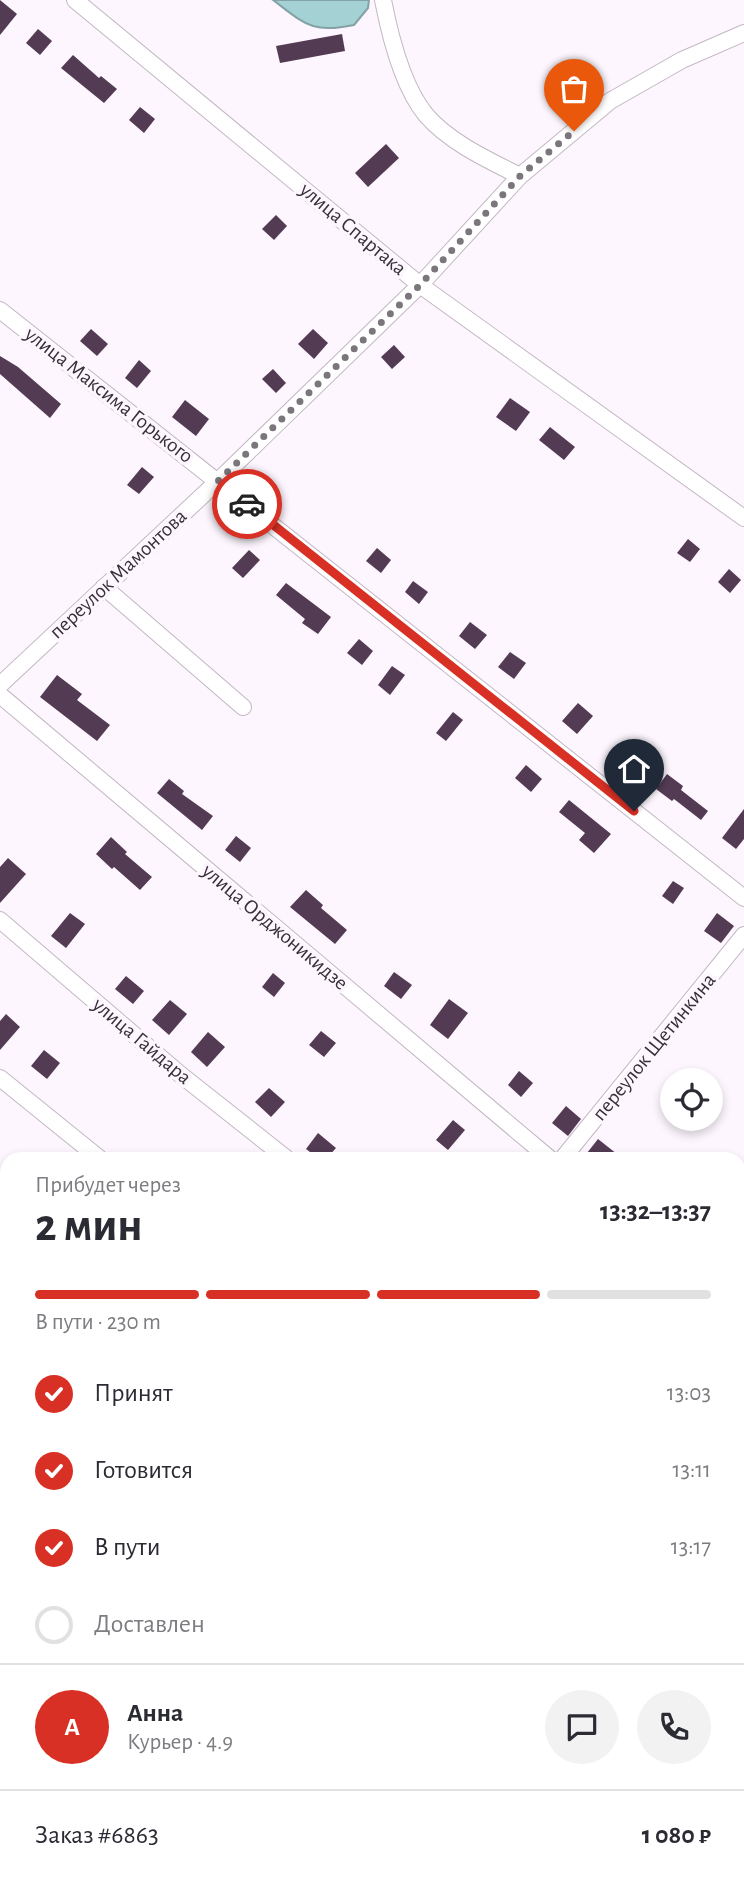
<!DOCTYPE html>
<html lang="ru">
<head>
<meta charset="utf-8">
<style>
  body { margin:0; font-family:"Alegreya Sans",sans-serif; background:#f2f2f3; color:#2b2b33; height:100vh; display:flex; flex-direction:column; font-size:26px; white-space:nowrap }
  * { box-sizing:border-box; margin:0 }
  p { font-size:23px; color:#7c7c81 }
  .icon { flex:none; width:38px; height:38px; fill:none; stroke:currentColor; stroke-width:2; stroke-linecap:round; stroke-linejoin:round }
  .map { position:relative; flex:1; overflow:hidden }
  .sheet { position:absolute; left:0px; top:1152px; width:746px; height:744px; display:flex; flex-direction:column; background:#fff; border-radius:21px 21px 0 0; box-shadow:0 4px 10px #0003 }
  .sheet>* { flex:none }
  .tools { position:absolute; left:660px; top:1068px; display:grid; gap:14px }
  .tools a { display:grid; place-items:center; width:63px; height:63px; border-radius:50%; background:#fff; box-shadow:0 4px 10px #0003; font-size:35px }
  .pin { position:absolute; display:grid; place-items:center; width:60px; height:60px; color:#fff; margin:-72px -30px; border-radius:50% 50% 50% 0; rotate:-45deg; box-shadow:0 0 7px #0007 }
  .pin .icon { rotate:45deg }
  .courier { position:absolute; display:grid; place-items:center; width:70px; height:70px; margin:-35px; border:5px solid #d93025; border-radius:50%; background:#fff; color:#222; box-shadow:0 2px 9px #0007 }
  .overview em { font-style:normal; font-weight:600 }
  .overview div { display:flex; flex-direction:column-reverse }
  .overview { display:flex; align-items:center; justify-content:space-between; height:119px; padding:0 35px }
  h1 { font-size:46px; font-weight:600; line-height:52px }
  .bar { display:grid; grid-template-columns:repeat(4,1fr); gap:10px 7px; align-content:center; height:84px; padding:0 35px }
  .bar i { height:9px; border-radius:5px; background:#e1e1e2 }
  .bar .on { background:#d93025 }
  .bar p { grid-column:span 4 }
  .line { display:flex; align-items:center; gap:18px; padding:0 35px; border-top:2px solid #e1e1e2 }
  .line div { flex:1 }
  .round { display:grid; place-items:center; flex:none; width:74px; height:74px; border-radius:37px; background:#f2f2f3 }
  ol { padding:0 35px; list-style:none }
  li { display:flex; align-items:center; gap:21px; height:77px }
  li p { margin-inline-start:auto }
  li .icon { padding:7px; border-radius:50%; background:#d93025; color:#fff; stroke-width:4 }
  li:last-child { color:#7c7c81 }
  li i { width:38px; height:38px; border:4px solid #e1e1e2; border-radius:50% }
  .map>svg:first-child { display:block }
  .water { fill:#a4d2d4; stroke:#83a2a5; stroke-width:2 }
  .building { fill:#523b53 }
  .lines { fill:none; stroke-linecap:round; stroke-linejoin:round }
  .minor-casing { stroke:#c3b7c3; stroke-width:18 }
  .minor { stroke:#fff; stroke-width:16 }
  .done { stroke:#7b767c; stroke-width:7; stroke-dasharray:0 12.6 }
  .route { stroke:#d93025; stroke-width:9 }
  .labels { text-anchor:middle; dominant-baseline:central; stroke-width:7; stroke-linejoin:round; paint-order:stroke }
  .street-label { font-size:21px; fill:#353136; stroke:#fdf6fe }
</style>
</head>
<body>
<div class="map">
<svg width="744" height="1894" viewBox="0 0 744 1894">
  <rect width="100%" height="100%" fill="#fdf6fe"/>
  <path class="water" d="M273 0H369L368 8 354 25C312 34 305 24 273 0Z"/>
  <g class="building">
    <path d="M0 0 17 14 0 35Z"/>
    <path d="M38 29 52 41 40 55 26 43Z"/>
    <path d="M342 34 345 51 280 63 276 46Z"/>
    <path d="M73 55 99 78 101 76 117 89 104 103 61 68Z"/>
    <path d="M140 107 155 119 144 133 129 120Z"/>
    <path d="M386 144 399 158 368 187 355 173Z"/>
    <path d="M276 215 287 226 274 240 262 229Z"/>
    <path d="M91 329 108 344 97 356 80 341Z"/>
    <path d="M313 329 328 343 314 359 298 344Z"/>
    <path d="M394 345 405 357 392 369 381 357Z"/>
    <path d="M0 356 18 367 61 404 50 418 0 374Z"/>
    <path d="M139 360 151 371 137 388 125 378Z"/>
    <path d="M273 369 286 383 276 393 262 379Z"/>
    <path d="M510 398 530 412 516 431 496 417Z"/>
    <path d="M185 400 209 419 196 436 172 417Z"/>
    <path d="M550 427 575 447 564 460 539 440Z"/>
    <path d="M142 467 154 477 139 494 127 485Z"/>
    <path d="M688 539 700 549 690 562 677 553Z"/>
    <path d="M377 548 391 560 381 573 366 561Z"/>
    <path d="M249 550 260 560 243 578 232 568Z"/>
    <path d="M729 569 741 580 730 593 718 582Z"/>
    <path d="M413 581 428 592 419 604 405 592Z"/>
    <path d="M286 583 331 617 318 634 302 623 305 619 276 595Z"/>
    <path d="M470 622 487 635 475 649 459 636Z"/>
    <path d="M359 639 373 651 362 665 347 653Z"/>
    <path d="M510 652 526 663 514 679 498 667Z"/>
    <path d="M392 666 405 675 390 695 378 685Z"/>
    <path d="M57 675 82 694 77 700 110 725 97 741 40 697Z"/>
    <path d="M578 703 593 716 577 734 562 721Z"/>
    <path d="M453 712 463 720 446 741 436 733Z"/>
    <path d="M627 743 642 754 630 769 616 758Z"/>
    <path d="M526 765 542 779 531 792 515 778Z"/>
    <path d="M667 774 683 786 681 790 708 811 701 820 674 799 672 801 656 789Z"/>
    <path d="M169 779 184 791 182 794 213 816 202 830 157 793Z"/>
    <path d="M569 800 611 834 594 853 579 840 585 833 559 812Z"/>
    <path d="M744 809V839L736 849 722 838Z"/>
    <path d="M236 836 251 848 240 862 225 850Z"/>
    <path d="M111 837 127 852 125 854 152 877 140 890 114 867 112 869 96 854Z"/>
    <path d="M8 858 26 874 0 903V867Z"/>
    <path d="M673 881 684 888 673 904 662 896Z"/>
    <path d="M306 890 323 905 321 908 347 930 335 944 290 907Z"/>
    <path d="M70 913 85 924 66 948 51 936Z"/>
    <path d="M717 913 734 926 721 943 704 931Z"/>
    <path d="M394 972 412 985 401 999 384 986Z"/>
    <path d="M273 973 285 983 274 997 262 987Z"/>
    <path d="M126 976 144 991 133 1004 115 989Z"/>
    <path d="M449 999 468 1013 448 1039 430 1025Z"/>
    <path d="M170 1000 187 1014 169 1035 152 1020Z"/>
    <path d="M6 1014 20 1027 0 1050V1021Z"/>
    <path d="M321 1031 336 1043 324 1057 309 1045Z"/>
    <path d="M208 1032 225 1047 207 1067 191 1052Z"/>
    <path d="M44 1050 60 1063 47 1079 31 1066Z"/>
    <path d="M519 1071 533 1083 521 1097 508 1085Z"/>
    <path d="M269 1088 285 1102 271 1117 255 1102Z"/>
    <path d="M566 1106 581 1119 568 1136 552 1123Z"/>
    <path d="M453 1120 465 1130 448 1150 436 1140Z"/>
    <path d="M318 1133 336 1148 327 1158H318L306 1149Z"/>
    <path d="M598 1139 622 1158H594L587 1153Z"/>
  </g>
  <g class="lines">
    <defs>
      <g id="minor">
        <path d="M75 0 420 285 744 518"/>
        <path d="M383 0C390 36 402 86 426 115 449 142 488 160 520 176"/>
        <path d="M0 310 744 898"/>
        <path d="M104 587 243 707"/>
        <path d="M0 685 218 481 420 285 520 176 610 101 682 60 744 33"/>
        <path d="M0 695 549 1158"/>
        <path d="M0 920 181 1075 286 1158"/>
        <path d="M0 1078 99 1158"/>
        <path d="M563 1158 744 935"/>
        <path d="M738 1311 744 1316"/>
        <path d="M0 1336 7 1341"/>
        <path d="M0 1557 7 1562"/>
        <path d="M738 1683 744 1680"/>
        <path d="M0 1854 7 1846"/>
        <path d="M0 1877 7 1883"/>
        <path d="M13 1888 21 1894"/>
        <path d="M473 1888 481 1894"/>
        <path d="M439 1894 444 1888"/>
      </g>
    </defs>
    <use href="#minor" class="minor-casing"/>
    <use href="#minor" class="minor"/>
  </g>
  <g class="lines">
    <path class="done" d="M247 504 218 481 420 285 520 176 574 131"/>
    <path class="route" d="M247 504 634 811"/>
  </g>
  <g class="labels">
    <g class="street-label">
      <text transform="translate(353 229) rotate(40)">улица Спартака</text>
      <text transform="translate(109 395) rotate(38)">улица Максима Горького</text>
      <text transform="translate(118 574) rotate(-43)">переулок Мамонтова</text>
      <text transform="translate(275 927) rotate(40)">улица Орджоникидзе</text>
      <text transform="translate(142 1041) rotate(40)">улица Гайдара</text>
      <text transform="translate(654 1047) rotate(-51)">переулок Щетинкина</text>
    </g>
  </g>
</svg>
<div class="tools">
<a><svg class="icon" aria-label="locate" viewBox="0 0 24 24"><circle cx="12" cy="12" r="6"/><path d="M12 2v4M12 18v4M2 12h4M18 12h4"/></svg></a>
</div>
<div class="pin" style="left:574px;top:131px;background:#ea580c"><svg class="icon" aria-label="bag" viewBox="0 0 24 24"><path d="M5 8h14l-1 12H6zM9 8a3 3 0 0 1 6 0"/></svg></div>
<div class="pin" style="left:634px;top:811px;background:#1f2937"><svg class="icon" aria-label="home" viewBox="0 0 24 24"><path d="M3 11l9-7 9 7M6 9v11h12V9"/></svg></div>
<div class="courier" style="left:247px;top:504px"><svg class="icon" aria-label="car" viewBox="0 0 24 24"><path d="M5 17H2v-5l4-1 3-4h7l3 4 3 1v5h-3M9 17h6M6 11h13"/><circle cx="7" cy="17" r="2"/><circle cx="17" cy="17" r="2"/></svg></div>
<section class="sheet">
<div class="overview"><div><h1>2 мин</h1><p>Прибудет через</p></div><em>13:32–13:37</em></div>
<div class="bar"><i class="on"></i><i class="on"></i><i class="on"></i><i></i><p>В пути · 230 m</p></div>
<ol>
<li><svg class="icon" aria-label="check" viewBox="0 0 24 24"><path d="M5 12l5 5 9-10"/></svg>Принят<p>13:03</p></li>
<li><svg class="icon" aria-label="check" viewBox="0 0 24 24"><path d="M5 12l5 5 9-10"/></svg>Готовится<p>13:11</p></li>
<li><svg class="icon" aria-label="check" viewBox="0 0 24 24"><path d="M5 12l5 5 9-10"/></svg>В пути<p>13:17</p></li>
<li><i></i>Доставлен</li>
</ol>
<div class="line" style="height:126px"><b class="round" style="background:#d93025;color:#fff">А</b><div><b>Анна</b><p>Курьер · 4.9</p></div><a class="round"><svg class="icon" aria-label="chat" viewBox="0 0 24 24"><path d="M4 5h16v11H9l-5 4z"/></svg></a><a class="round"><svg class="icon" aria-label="phone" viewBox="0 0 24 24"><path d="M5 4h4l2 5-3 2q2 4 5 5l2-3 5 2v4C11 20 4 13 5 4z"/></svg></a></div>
<div class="line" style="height:91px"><div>Заказ #6863</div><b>1 080 ₽</b></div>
</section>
</div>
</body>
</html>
